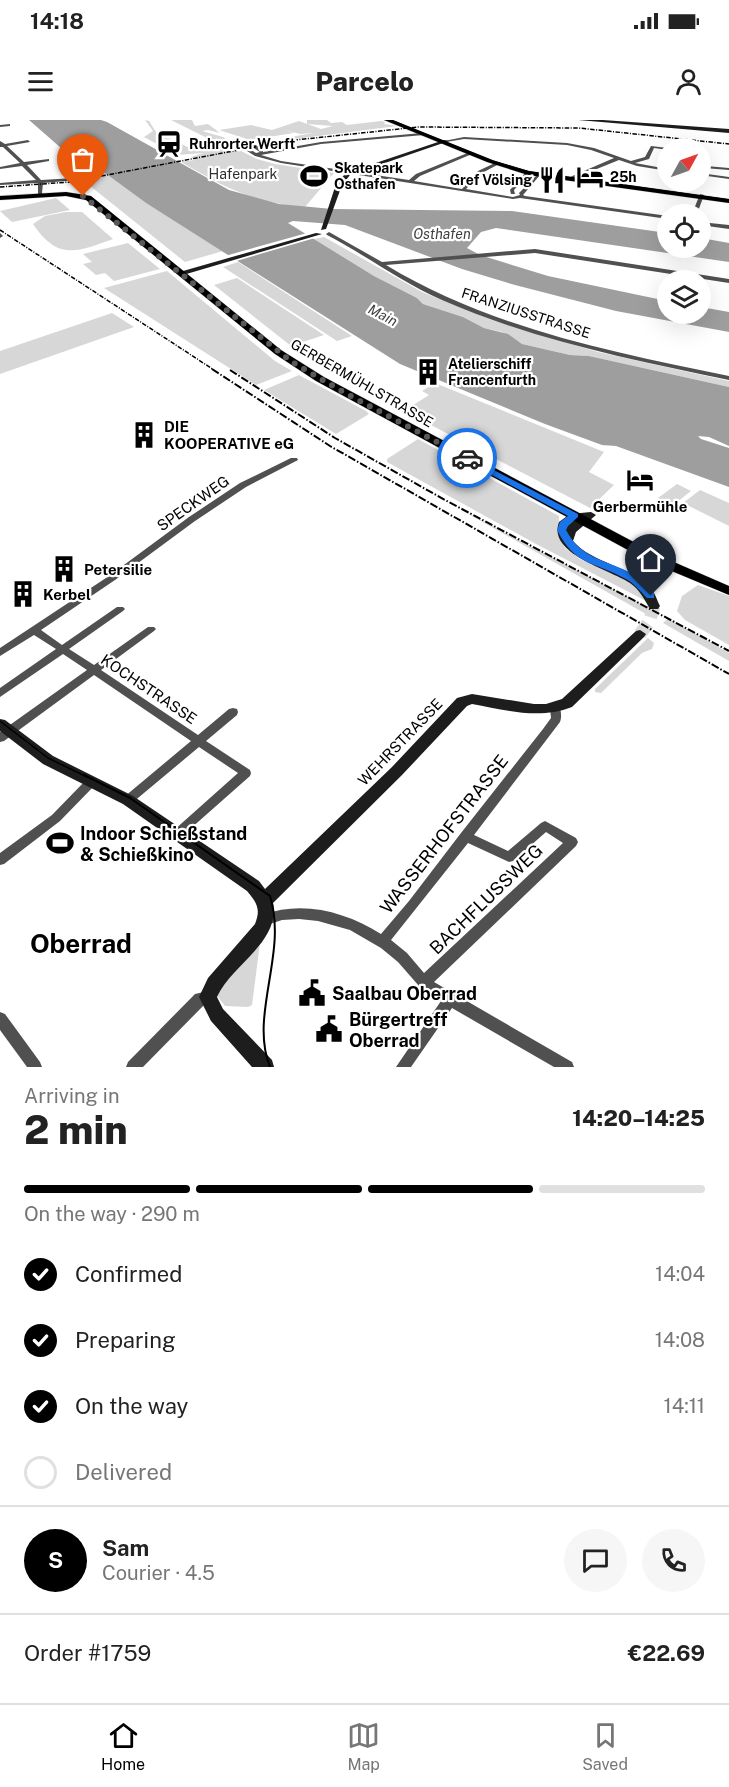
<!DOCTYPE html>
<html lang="en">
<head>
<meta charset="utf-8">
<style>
  body { margin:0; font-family:"Public Sans",sans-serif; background:#f6f6f6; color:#222; height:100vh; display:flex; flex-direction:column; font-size:22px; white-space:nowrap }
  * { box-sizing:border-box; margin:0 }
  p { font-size:20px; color:#767676 }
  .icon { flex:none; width:33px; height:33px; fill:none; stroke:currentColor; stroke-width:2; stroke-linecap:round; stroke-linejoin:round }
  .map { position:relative; height:947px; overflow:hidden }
  .side { display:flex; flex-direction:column; background:#fff; flex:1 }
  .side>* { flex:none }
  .needle { width:39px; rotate:50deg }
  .tools { position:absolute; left:657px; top:18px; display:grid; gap:12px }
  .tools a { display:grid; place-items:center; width:54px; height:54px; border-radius:50%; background:#fff; box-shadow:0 6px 24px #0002; font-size:30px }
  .pin { position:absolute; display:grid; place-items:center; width:51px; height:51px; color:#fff; margin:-62px -26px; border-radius:50% 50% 50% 0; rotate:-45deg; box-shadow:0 0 6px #0007 }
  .pin .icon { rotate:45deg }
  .courier { position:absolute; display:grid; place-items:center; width:60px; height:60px; margin:-30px; border:4px solid #1a73e8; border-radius:50%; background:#fff; color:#222; box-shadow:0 2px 8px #0007 }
  .headline em { font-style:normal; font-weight:800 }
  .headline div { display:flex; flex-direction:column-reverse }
  .headline { display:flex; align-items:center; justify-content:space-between; height:102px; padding:0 24px }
  h1 { font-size:39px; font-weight:800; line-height:45px }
  .bar { display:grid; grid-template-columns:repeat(4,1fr); gap:9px 6px; align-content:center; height:72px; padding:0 24px }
  .bar i { height:8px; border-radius:4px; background:#e0e0e0 }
  .bar .selected { background:#000 }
  .bar p { grid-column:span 4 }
  .line { display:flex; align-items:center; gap:15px; padding:0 24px; border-top:2px solid #e0e0e0 }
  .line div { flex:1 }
  .round { display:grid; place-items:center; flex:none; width:63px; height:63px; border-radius:32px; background:#f6f6f6 }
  ol { padding:0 24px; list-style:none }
  li { display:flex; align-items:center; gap:18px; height:66px }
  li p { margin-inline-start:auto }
  li .icon { padding:6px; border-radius:50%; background:#000; color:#fff; stroke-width:4 }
  li:last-child { color:#767676 }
  li i { width:33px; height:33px; border:3px solid #e0e0e0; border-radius:50% }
  .status { display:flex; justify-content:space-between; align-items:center; height:42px; padding:0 30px; background:#fff; direction:ltr }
  .status svg { height:16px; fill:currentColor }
  header { display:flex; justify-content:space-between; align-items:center; height:78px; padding:0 24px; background:#fff; font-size:27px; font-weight:800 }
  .dock { display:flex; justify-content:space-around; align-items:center; height:84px; border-top:2px solid #e0e0e0; background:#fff; font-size:16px; color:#767676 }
  .dock a { display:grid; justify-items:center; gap:3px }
  .dock .selected { color:#000 }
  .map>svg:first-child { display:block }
  .green { fill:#d7d7d7 }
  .water { fill:#9e9e9e }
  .pier { fill:#fff }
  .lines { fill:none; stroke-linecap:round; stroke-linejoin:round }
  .secondary-tunnel { stroke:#d9d9d9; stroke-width:13; stroke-dasharray:13 7; stroke-linecap:butt }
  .primary-casing { stroke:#dbdbdb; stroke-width:1 }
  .street { fill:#505050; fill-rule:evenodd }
  .secondary { fill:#1d1d1d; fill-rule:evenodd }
  .primary { fill:#000; fill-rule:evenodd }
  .tram-far1 { stroke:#000; stroke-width:1.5 }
  .tram { stroke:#000; stroke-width:2 }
  .rail-far1 { stroke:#000; stroke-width:1.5; stroke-dasharray:4.5 1.5 1 1.5; stroke-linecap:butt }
  .rail { stroke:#000; stroke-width:2; stroke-dasharray:8 2 1.5 2; stroke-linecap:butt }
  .route { fill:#1a73e8 }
  .done { stroke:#595959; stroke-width:6; stroke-dasharray:0 10.8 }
  .labels { text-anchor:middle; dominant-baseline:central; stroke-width:4.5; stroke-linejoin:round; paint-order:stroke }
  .far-poi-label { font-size:14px; font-weight:bold; fill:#000; stroke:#fff; text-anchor:start }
  .far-park-label { font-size:14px; fill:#2e2e2e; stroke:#fff }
  .far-water-label { font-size:14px; font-style:italic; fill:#3f3f3f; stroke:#fff }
  .far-street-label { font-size:14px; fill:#000; stroke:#fff }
  .poi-label { font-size:15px; font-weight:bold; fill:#000; stroke:#fff; text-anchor:start }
  .street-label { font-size:15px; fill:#000; stroke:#fff }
  .near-poi-label { font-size:18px; font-weight:bold; fill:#000; stroke:#fff; text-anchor:start }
  .near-street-label { font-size:18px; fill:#000; stroke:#fff }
  .near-district-label { font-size:26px; font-weight:bold; fill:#000; stroke:#fff }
</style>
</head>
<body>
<div class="status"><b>14:18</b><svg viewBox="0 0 49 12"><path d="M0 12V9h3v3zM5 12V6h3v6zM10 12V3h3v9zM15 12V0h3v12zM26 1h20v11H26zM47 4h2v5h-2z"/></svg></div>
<header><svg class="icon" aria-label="menu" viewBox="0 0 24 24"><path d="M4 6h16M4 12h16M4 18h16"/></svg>Parcelo<svg class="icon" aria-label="person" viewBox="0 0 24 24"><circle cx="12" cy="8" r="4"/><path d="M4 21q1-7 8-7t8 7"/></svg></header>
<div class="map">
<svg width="729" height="947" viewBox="0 0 729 947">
  <rect width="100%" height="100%" fill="#fff"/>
  <g class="green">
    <path d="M145 0 149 1 156 12 194 30 221 25 171 0H192L195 6 208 4 220 13 208 10 202 11 223 17 239 26 235 28 257 39 275 44 334 53 305 87C251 82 226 68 181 42L194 40 191 37 203 33 177 35 144 17 153 11Z"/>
    <path d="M307 0H327L331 3 342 2 347 5 381 1 385 2 384 4 397 6 287 20 285 18 313 13 300 14 285 10 294 13 250 20 219 10 251 5 272 10 299 1 321 9 333 6 307 4Z"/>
    <path d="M75 38 105 53 146 83 223 131 185 142 59 41Z"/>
    <path d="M56 78 70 90 12 102 0 91Z"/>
    <path d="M66 92H82L113 119C77 132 58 141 33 104L45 96Z"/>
    <path d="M324 117 422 172 492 200 598 232 729 261V267L589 236 570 235 522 224 502 212 484 208 463 197 423 184 417 178 374 156 314 119Z"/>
    <path d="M128 123 160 149 114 161 105 153 96 155 83 144 92 142 83 134Z"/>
    <path d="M238 142 352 216 337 221 223 147Z"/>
    <path d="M167 151 275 241 292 251 256 265 104 168Z"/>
    <path d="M237 158 324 215 291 226 214 165Z"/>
    <path d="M112 193 134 207 0 254V231Z"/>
    <path d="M299 255 366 291 369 294 336 314 264 270Z"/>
    <path d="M435 263 604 332 589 352 614 365 590 388 404 291 429 275 422 271Z"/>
    <path d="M418 319 559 396 558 415 565 428 580 439 632 462 648 482 536 424 387 342V339Z"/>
    <path d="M677 364 691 371 672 386 658 378Z"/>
    <path d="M700 370 729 383V406L683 383Z"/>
    <path d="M456 387 649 488 646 494Z"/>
    <path d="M698 465 729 476V525L685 500 677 491 682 476Z"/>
    <path d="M668 498 729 533V541L663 503Z"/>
    <path d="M648 518 654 523 652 529 642 533 601 573 595 572V569Z"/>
    <path d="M260 823 252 885 248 887 225 886 218 877 219 870Z"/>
  </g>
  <path class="water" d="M29 0H101L107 2 229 70 279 84 332 89 512 91 667 113 668 128H700L701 118 729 123V142L496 108 481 112 467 128 480 135 548 156 667 181 668 194H700L701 187 729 192V212L616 191 515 165 462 149 345 105 293 101 288 103 374 156 417 178 423 184 463 197 484 208 508 214 522 224 570 235 589 236 729 267V326L709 317 698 316 701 319 729 328V367L616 326 602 325 545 304 400 244 146 83 105 53 69 35Z"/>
  <path class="pier" d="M307 113 315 118 233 142 225 136Z"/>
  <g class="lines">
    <path class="secondary-tunnel" d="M640 514 649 502 654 486"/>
    <defs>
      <g id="primary">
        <path d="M384 0H392L491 40 529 51 729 79V83L528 55 487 42Z"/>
        <path d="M66 72 91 76 281 230 324 257 660 436 729 466V475L650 442 316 261 275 234 86 80 66 76 0 80V76Z"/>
      </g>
    </defs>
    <use href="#primary" class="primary-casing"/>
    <g class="street">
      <path d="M10 4V6L0 7V5Z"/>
      <path d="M422 13 424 15 321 24 261 35 281 41 409 60 416 54 470 32 472 34 420 56 414 61 462 69 478 51 497 42 499 44 482 53 466 69 513 77 520 75 519 73 538 54 540 55 523 75 525 76 668 96V99L520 78 513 79 281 43 255 36 236 24 240 23 256 33 260 32 246 23V21H250L263 30V32L321 22Z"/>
      <path d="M464 17 567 23 594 28 631 41 645 37 651 26 668 28H670H668V30L654 28 649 39 635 43 668 49V51L637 46 619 40 572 59 570 58V57L614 38 591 30 567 25 464 19 446 22 444 21Z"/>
      <path d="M28 20 30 22 7 26 24 42 49 39V41L27 45 41 60 75 58H77V60L43 63 42 73 45 76 43 77 38 74V63L0 65V63L36 60 22 46 0 49V47L20 43 3 27H0V21L5 24Z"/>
      <path d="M706 46 729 48V50L704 48Z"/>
      <path d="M526 52 530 53 514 70 515 74H511L510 70Z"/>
      <path d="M700 53 729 57V59L700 55Z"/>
      <path d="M700 74 704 75 697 94H692Z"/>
      <path d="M700 102 729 105V109L700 105Z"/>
      <path d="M329 112 382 142 535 129 729 159V163L535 133 386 145C490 208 611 232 729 256V260C632 240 533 220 442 180 401 162 367 136 327 115L326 114Z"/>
      <path d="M0 113 3 116 0 118Z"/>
      <path d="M291 338H297L298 340 246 367 195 401 115 460 41 510 62 525 117 487H123L125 489 123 491 69 529 94 545 148 507H154L156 509 154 511 101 550 198 615 229 589 233 588 237 589 238 592 237 595 206 621 250 650 251 653 250 656 181 717 177 719 173 717 171 714 173 711 238 653 199 627 132 683 128 685 124 683 122 680 124 677 191 621 94 555 4 621 0 622V612L87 550 63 534 0 577V568L56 529 34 515 0 536V528L109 456 189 397 240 363Z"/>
      <path d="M555 584 559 585C561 590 562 597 560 602L474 715 508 731 541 703 545 701 576 718 578 722 576 726 434 862 572 942 574 947H554L452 888 411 947H396L441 881 419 866 398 842 381 828 350 810 318 801 299 799 282 800 267 805 263 803 261 799 263 795C302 780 346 792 381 814L409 781 461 713 543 609 551 598 550 588 551 585ZM546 712 563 723 424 853 407 833 391 820 468 723 509 742 513 741Z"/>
      <path d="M91 658 95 659 96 662 95 665 60 701 4 744 0 745V733L52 695 87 659Z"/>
      <path d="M208 871 213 872 215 877 213 882 204 885 143 947H126L128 942 195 874Z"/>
      <path d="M0 892 5 894 40 942 42 947H27L0 910Z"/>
    </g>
    <g class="secondary">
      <path d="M578 0H603L729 9V13Z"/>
      <path d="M444 20 449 21 350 55 342 65 326 109 321 110 336 64 346 53Z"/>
      <path d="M316 113 322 114 183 155 176 153Z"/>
      <path d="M591 392 596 395 576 412 573 421C593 444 630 445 651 469 655 473 657 480 660 486L658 489H650C644 479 640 470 630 463 609 449 547 434 559 402L570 394Z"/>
      <path d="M640 510 646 514 644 517 572 587C539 600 506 590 472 584L467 586 402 655 273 783C280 823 232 844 217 877L223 889 272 940 274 947H252L211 901 199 877 208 858 255 804C261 789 257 783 247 771L123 684 43 644 0 611V599L5 600 53 636 133 676 259 761 265 769 392 647 457 578 472 574 534 584H546L562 579 636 511Z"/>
    </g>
    <use href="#primary" class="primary"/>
    <g class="tram-far1">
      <path d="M391 0 493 41 529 52 729 80"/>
      <path d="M0 601 48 638 87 657"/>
    </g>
    <path class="tram" d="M84 655 130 678 270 776C288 833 249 895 270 947"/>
    <g class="rail-far1">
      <path d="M0 67 70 62 286 21 418 7 579 8 729 24"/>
      <path d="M0 110 214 250"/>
    </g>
    <g class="rail">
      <path d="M212 249 330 326 729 554"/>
      <path d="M230 250 335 318 445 380 729 531"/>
    </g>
  </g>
  <path class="route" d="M464 337H469L578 394V397L568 406 566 410C582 440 605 439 633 454 641 458 648 467 654 473V478H647C641 472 634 463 626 459 594 441 576 447 557 410L560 402 568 396 464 340Z"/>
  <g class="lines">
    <path class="done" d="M83 76 292 242 345 273 467 338"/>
  </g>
  <defs>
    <symbol id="station-bare" viewBox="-9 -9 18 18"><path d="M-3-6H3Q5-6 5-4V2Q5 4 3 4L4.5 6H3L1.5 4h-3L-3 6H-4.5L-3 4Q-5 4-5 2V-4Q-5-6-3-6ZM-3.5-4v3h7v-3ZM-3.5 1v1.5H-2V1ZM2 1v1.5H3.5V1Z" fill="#000" stroke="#fff" stroke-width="2.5" paint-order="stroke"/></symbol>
    <symbol id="stadium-bare" viewBox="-9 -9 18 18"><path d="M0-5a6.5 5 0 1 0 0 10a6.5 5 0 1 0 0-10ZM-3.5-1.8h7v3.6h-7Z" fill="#000" stroke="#fff" stroke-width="2.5" paint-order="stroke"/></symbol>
    <symbol id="hotel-bare" viewBox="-9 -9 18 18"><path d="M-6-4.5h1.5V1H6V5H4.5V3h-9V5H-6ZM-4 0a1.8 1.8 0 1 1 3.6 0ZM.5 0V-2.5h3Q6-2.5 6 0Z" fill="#000" stroke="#fff" stroke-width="2.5" paint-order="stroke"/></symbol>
    <symbol id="restaurant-bare" viewBox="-9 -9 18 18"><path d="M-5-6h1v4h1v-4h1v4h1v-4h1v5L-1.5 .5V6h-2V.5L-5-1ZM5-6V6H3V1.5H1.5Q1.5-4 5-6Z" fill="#000" stroke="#fff" stroke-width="2.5" paint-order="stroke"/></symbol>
    <symbol id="building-bare" viewBox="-9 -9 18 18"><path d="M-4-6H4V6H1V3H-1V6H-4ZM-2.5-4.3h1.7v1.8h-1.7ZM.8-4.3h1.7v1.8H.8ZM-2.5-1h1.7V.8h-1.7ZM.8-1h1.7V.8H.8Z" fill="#000" stroke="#fff" stroke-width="2.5" paint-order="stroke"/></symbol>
    <symbol id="civic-bare" viewBox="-9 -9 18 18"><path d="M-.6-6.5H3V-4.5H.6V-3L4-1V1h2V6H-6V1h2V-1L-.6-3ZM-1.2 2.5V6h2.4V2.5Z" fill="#000" stroke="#fff" stroke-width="2.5" paint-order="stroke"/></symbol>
  </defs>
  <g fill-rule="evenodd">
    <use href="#station-bare" x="150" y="5" width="38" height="38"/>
    <use href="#stadium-bare" x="295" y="37" width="38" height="38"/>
    <use href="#hotel-bare" x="571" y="38" width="38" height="38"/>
    <use href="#restaurant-bare" x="533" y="41" width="38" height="38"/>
    <use href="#building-bare" x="409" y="233" width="38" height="38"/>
    <use href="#building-bare" x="125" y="296" width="38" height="38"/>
    <use href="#hotel-bare" x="621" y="341" width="38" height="38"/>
    <use href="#building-bare" x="45" y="430" width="38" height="38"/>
    <use href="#building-bare" x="4" y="455" width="38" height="38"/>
    <use href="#stadium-bare" x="41" y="704" width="38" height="38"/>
    <use href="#civic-bare" x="293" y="854" width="38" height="38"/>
    <use href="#civic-bare" x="310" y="890" width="38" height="38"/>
  </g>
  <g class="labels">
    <g class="far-poi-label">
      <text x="189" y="24">Ruhrorter Werft</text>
      <text x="334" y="48">Skatepark<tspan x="334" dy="16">Osthafen</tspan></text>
      <text x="610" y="57">25h</text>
      <text x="532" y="60" text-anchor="end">Gref Völsing</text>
      <text x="448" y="244">Atelierschiff<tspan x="448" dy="16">Francenfurth</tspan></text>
    </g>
    <g class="far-park-label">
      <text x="243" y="54">Hafenpark</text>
    </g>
    <g class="far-water-label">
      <text x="442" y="114">Osthafen</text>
      <text transform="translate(383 195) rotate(28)">Main</text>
    </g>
    <g class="far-street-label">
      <text transform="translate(526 193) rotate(18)">FRANZIUSSTRASSE</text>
      <text transform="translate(362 263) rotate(30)">GERBERMÜHLSTRASSE</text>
    </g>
    <g class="poi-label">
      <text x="164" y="306">DIE<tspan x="164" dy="17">KOOPERATIVE eG</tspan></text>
      <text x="640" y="386" text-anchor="middle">Gerbermühle</text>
      <text x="84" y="449">Petersilie</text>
      <text x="43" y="474">Kerbel</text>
    </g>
    <g class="street-label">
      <text transform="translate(193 383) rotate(-35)">SPECKWEG</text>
      <text transform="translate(149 569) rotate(34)">KOCHSTRASSE</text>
      <text transform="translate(400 622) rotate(-46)">WEHRSTRASSE</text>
    </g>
    <g class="near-poi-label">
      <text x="80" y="713">Indoor Schießstand<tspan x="80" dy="21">&amp; Schießkino</tspan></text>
      <text x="332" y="873">Saalbau Oberrad</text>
      <text x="349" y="899">Bürgertreff<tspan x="349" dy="21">Oberrad</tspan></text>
    </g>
    <g class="near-street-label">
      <text transform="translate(444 714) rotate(-52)">WASSERHOFSTRASSE</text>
      <text transform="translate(486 779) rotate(-44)">BACHFLUSSWEG</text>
    </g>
    <g class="near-district-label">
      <text x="81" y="823">Oberrad</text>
    </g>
  </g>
</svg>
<div class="tools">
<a><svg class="needle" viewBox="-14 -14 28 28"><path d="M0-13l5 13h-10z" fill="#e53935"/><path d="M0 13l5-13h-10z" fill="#767676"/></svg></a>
<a><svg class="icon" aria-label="locate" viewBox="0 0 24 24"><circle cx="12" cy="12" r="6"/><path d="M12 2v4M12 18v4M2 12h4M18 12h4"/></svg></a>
<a><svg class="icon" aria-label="layers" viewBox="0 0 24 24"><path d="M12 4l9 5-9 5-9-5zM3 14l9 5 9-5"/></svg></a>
</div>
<div class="pin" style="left:83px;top:76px;background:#ea580c"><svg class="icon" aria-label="bag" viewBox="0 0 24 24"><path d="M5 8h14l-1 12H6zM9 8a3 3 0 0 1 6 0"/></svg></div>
<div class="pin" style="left:651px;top:476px;background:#1f2937"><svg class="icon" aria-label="home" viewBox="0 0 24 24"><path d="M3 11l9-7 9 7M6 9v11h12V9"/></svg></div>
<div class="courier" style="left:467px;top:338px"><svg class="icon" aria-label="car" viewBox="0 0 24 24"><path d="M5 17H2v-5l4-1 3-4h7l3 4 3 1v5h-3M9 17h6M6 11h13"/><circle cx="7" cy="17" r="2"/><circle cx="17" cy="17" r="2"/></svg></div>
</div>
<section class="side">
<div class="headline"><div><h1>2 min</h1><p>Arriving in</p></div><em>14:20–14:25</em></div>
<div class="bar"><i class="selected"></i><i class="selected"></i><i class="selected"></i><i></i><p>On the way · 290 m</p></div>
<ol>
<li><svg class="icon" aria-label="check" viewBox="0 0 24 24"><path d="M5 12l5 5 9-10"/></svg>Confirmed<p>14:04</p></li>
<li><svg class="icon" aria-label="check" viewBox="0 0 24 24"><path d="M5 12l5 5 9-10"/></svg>Preparing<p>14:08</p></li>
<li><svg class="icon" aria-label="check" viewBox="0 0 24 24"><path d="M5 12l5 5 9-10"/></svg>On the way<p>14:11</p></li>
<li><i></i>Delivered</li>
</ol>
<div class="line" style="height:108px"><b class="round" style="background:#000;color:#fff">S</b><div><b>Sam</b><p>Courier · 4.5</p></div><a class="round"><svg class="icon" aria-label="chat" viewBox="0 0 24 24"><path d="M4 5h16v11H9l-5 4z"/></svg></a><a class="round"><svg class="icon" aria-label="phone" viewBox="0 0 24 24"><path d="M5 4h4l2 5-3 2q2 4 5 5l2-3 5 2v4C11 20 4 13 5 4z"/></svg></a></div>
<div class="line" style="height:78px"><div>Order #1759</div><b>€22.69</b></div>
</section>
<nav class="dock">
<a class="selected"><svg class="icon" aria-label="home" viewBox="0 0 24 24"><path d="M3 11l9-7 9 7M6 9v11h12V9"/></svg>Home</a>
<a><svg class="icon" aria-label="map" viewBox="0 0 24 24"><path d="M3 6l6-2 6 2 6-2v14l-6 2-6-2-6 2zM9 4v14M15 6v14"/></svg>Map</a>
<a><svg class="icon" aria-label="saved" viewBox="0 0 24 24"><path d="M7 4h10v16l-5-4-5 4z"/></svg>Saved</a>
</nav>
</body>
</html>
